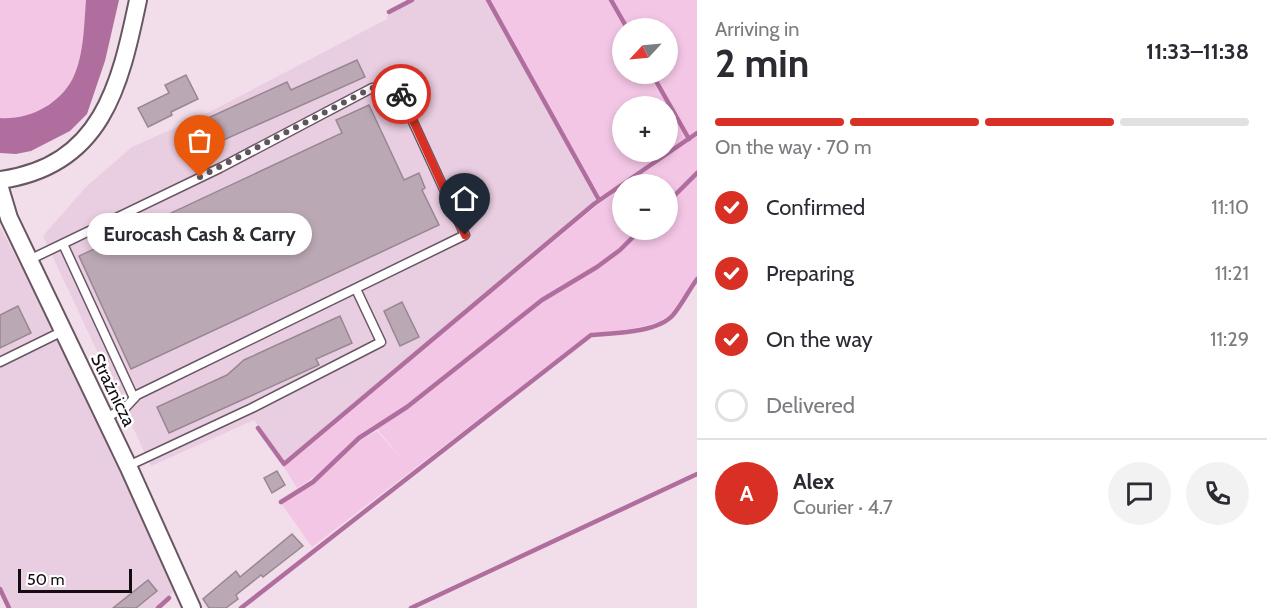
<!DOCTYPE html>
<html lang="en">
<head>
<meta charset="utf-8">
<style>
  body { margin:0; font-family:Cabin,sans-serif; background:#f2f2f3; color:#2b2b33; height:100vh; display:flex; flex-direction:column; font-size:22px; white-space:nowrap }
  * { box-sizing:border-box; margin:0 }
  p { font-size:20px; color:#7c7c81 }
  .icon { flex:none; width:33px; height:33px; fill:none; stroke:currentColor; stroke-width:2; stroke-linecap:round; stroke-linejoin:round }
  .map { position:relative; flex:1; overflow:hidden }
  .drawer { display:flex; flex-direction:column; background:#fff; width:570px }
  .drawer>* { flex:none }
  .needle { width:39px; rotate:244deg }
  .tools { position:absolute; left:612px; top:18px; display:grid; gap:12px }
  .tools a { display:grid; place-items:center; width:66px; height:66px; border-radius:50%; background:#fff; box-shadow:0 3px 9px #0003; font-size:30px }
  .scale { position:absolute; left:18px; bottom:15px; width:114px; box-sizing:border-box; padding-left:6px; border:3px solid #130c11; border-top:0; font-size:16px; line-height:21px; white-space:nowrap; color:#130c11; -webkit-text-stroke:4px #fff; paint-order:stroke }
  .pin { position:absolute; display:grid; place-items:center; width:51px; height:51px; color:#fff; margin:-62px -26px; border-radius:50% 50% 50% 0; rotate:-45deg; box-shadow:0 0 6px #0007 }
  .pin .icon { rotate:45deg }
  .courier { position:absolute; display:grid; place-items:center; width:60px; height:60px; margin:-30px; border:4px solid #d93025; border-radius:50%; background:#fff; color:#222; box-shadow:0 2px 8px #0007 }
  .bubble { position:absolute; height:42px; border-radius:21px; background:#fff; box-shadow:0 3px 9px #0003; font-size:20px; font-weight:700; line-height:42px; text-align:center }
  .overview em { font-style:normal; font-weight:700 }
  .overview div { display:flex; flex-direction:column-reverse }
  .overview { display:flex; align-items:center; justify-content:space-between; height:102px; padding:0 18px }
  h1 { font-size:39px; font-weight:700; line-height:45px }
  .bar { display:grid; grid-template-columns:repeat(4,1fr); gap:9px 6px; align-content:center; height:72px; padding:0 18px }
  .bar i { height:8px; border-radius:4px; background:#e1e1e2 }
  .bar .active { background:#d93025 }
  .bar p { grid-column:span 4 }
  .line { display:flex; align-items:center; gap:15px; padding:0 18px; border-top:2px solid #e1e1e2 }
  .line div { flex:1 }
  .round { display:grid; place-items:center; flex:none; width:63px; height:63px; border-radius:32px; background:#f2f2f3 }
  ol { padding:0 18px; list-style:none }
  li { display:flex; align-items:center; gap:18px; height:66px }
  li p { margin-inline-start:auto }
  li .icon { padding:6px; border-radius:50%; background:#d93025; color:#fff; stroke-width:4 }
  li:last-child { color:#7c7c81 }
  li i { width:33px; height:33px; border:3px solid #e1e1e2; border-radius:50% }
  main { display:flex; flex:1; min-height:0 }
  .map>svg:first-child { display:block }
  .built { fill:#e9cde0 }
  .green { fill:#f3c6e5; fill-rule:evenodd }
  .water { fill:#b06e9e }
  .lines { fill:none; stroke-linecap:round; stroke-linejoin:round }
  .stream { stroke:#b06e9e; stroke-width:4.5 }
  .building { fill:#bba8b5; stroke:#998693; stroke-width:1.5 }
  .service-casing { stroke:#685763; stroke-width:11 }
  .minor-casing { stroke:#685763; stroke-width:20 }
  .service { stroke:#fff; stroke-width:8 }
  .minor { stroke:#fff; stroke-width:16 }
  .done { stroke:#61555d; stroke-width:6; stroke-dasharray:0 10.8 }
  .route { stroke:#d93025; stroke-width:8 }
  .labels { text-anchor:middle; dominant-baseline:central; stroke-width:5; stroke-linejoin:round; paint-order:stroke }
  .street-label { font-size:18px; fill:#130c11; stroke:#fff }
</style>
</head>
<body>
<main>
<div class="map">
<svg width="697" height="608" viewBox="0 0 697 608">
  <rect width="100%" height="100%" fill="#f2ddeb"/>
  <g class="built">
    <path d="M415 0H486L596 200 284 461 254 420 151 466 43 236 86 187 132 147 202 116 387 19 388 15Z"/>
    <path d="M0 227 39 301 177 589 156 608H9L0 589Z"/>
  </g>
  <g class="green">
    <path d="M0 0H86C84 25 84 55 73 78 64 96 42 112 23 118 16 119 7 118 0 118Z"/>
    <path d="M489 0H697V131L668 151V106H622V152H667L600 198ZM622 28H668V74H622Z"/>
    <path d="M697 136V275L671 314 659 322 632 329 590 334 312 547 281 503 314 484 361 440 377 431 406 464 374 425C346 443 326 472 297 488L284 467 596 206 622 188V230H668V184H627Z"/>
  </g>
  <path class="water" d="M86 0H119L105 61 87 114 70 131 31 151 16 154 0 153V118C29 120 59 105 73 78 84 55 84 25 86 0Z"/>
  <g class="lines">
    <g class="stream">
      <path d="M488 0 599 200"/>
      <path d="M611 0 627 28"/>
      <path d="M389 12 412 0"/>
      <path d="M652 74 689 139"/>
      <path d="M668 202 697 173"/>
      <path d="M258 428 284 464 594 204 697 133"/>
      <path d="M281 502 313 482 359 438 407 407 542 300 597 267 620 250 640 230"/>
      <path d="M0 589 9 608"/>
      <path d="M158 608 169 598"/>
      <path d="M241 608 591 335C614 333 657 333 673 315 682 304 689 290 697 279"/>
      <path d="M411 608 697 474"/>
    </g>
  </g>
  <g class="building">
    <path d="M357 60 365 77 210 146 199 122 287 82 291 90Z"/>
    <path d="M186 75 198 99 171 112 172 115 148 127 138 108 169 93 165 85Z"/>
    <path d="M369 105 404 180 419 173 425 188 422 190 439 225 131 369 79 256 342 133 336 120Z"/>
    <path d="M402 302 419 337 400 346 384 311Z"/>
    <path d="M18 306 31 333 0 348V315Z"/>
    <path d="M340 316 352 343 316 359 319 365 169 433 157 407 227 375 244 360Z"/>
    <path d="M277 471 285 485 272 493 264 478Z"/>
    <path d="M292 534 303 546 263 577 261 575 236 595 238 599 226 608H209L203 599 236 571 240 577Z"/>
    <path d="M148 580 157 591 136 608H113Z"/>
  </g>
  <g class="lines">
    <defs>
      <g id="service">
        <path d="M63 244 134 398"/>
        <path d="M29 260 220 168 372 88 398 89 465 235 137 395 125 408 105 418"/>
        <path d="M0 362 63 331"/>
        <path d="M128 466 252 408 381 342 356 289"/>
      </g>
      <g id="minor">
        <path d="M0 180C102 166 120 86 138 0"/>
        <path d="M0 188 9 218 129 468 192 608"/>
      </g>
    </defs>
    <use href="#service" class="service-casing"/>
    <use href="#minor" class="minor-casing"/>
    <use href="#service" class="service"/>
    <use href="#minor" class="minor"/>
  </g>
  <g class="lines">
    <path class="done" d="M200 177 372 88 398 89 401 94"/>
    <path class="route" d="M401 94 465 235"/>
  </g>
  <g class="labels">
    <g class="street-label">
      <text transform="translate(113 390) rotate(64)">Strażnicza</text>
    </g>
  </g>
</svg>
<div class="tools">
<a><svg class="needle" viewBox="-14 -14 28 28"><path d="M0-13l5 13h-10z" fill="#e53935"/><path d="M0 13l5-13h-10z" fill="#7c7c81"/></svg></a>
<a>+</a>
<a>−</a>
</div>
<div class="scale">50 m</div>
<div class="pin" style="left:200px;top:177px;background:#ea580c"><svg class="icon" aria-label="bag" viewBox="0 0 24 24"><path d="M5 8h14l-1 12H6zM9 8a3 3 0 0 1 6 0"/></svg></div>
<div class="pin" style="left:465px;top:235px;background:#1f2937"><svg class="icon" aria-label="home" viewBox="0 0 24 24"><path d="M3 11l9-7 9 7M6 9v11h12V9"/></svg></div>
<div class="courier" style="left:401px;top:94px"><svg class="icon" aria-label="bike" viewBox="0 0 24 24"><circle cx="6" cy="16" r="4"/><circle cx="18" cy="16" r="4"/><path d="M6 16l4-8h5l3 8M10 8l3 8H6M13 5h3"/></svg></div>
<div class="bubble" style="left:87px;top:213px;width:225px">Eurocash Cash &amp; Carry</div>
</div>
<section class="drawer">
<div class="overview"><div><h1>2 min</h1><p>Arriving in</p></div><em>11:33–11:38</em></div>
<div class="bar"><i class="active"></i><i class="active"></i><i class="active"></i><i></i><p>On the way · 70 m</p></div>
<ol>
<li><svg class="icon" aria-label="check" viewBox="0 0 24 24"><path d="M5 12l5 5 9-10"/></svg>Confirmed<p>11:10</p></li>
<li><svg class="icon" aria-label="check" viewBox="0 0 24 24"><path d="M5 12l5 5 9-10"/></svg>Preparing<p>11:21</p></li>
<li><svg class="icon" aria-label="check" viewBox="0 0 24 24"><path d="M5 12l5 5 9-10"/></svg>On the way<p>11:29</p></li>
<li><i></i>Delivered</li>
</ol>
<div class="line" style="height:108px"><b class="round" style="background:#d93025;color:#fff">A</b><div><b>Alex</b><p>Courier · 4.7</p></div><a class="round"><svg class="icon" aria-label="chat" viewBox="0 0 24 24"><path d="M4 5h16v11H9l-5 4z"/></svg></a><a class="round"><svg class="icon" aria-label="phone" viewBox="0 0 24 24"><path d="M5 4h4l2 5-3 2q2 4 5 5l2-3 5 2v4C11 20 4 13 5 4z"/></svg></a></div>
</section>
</main>
</body>
</html>
